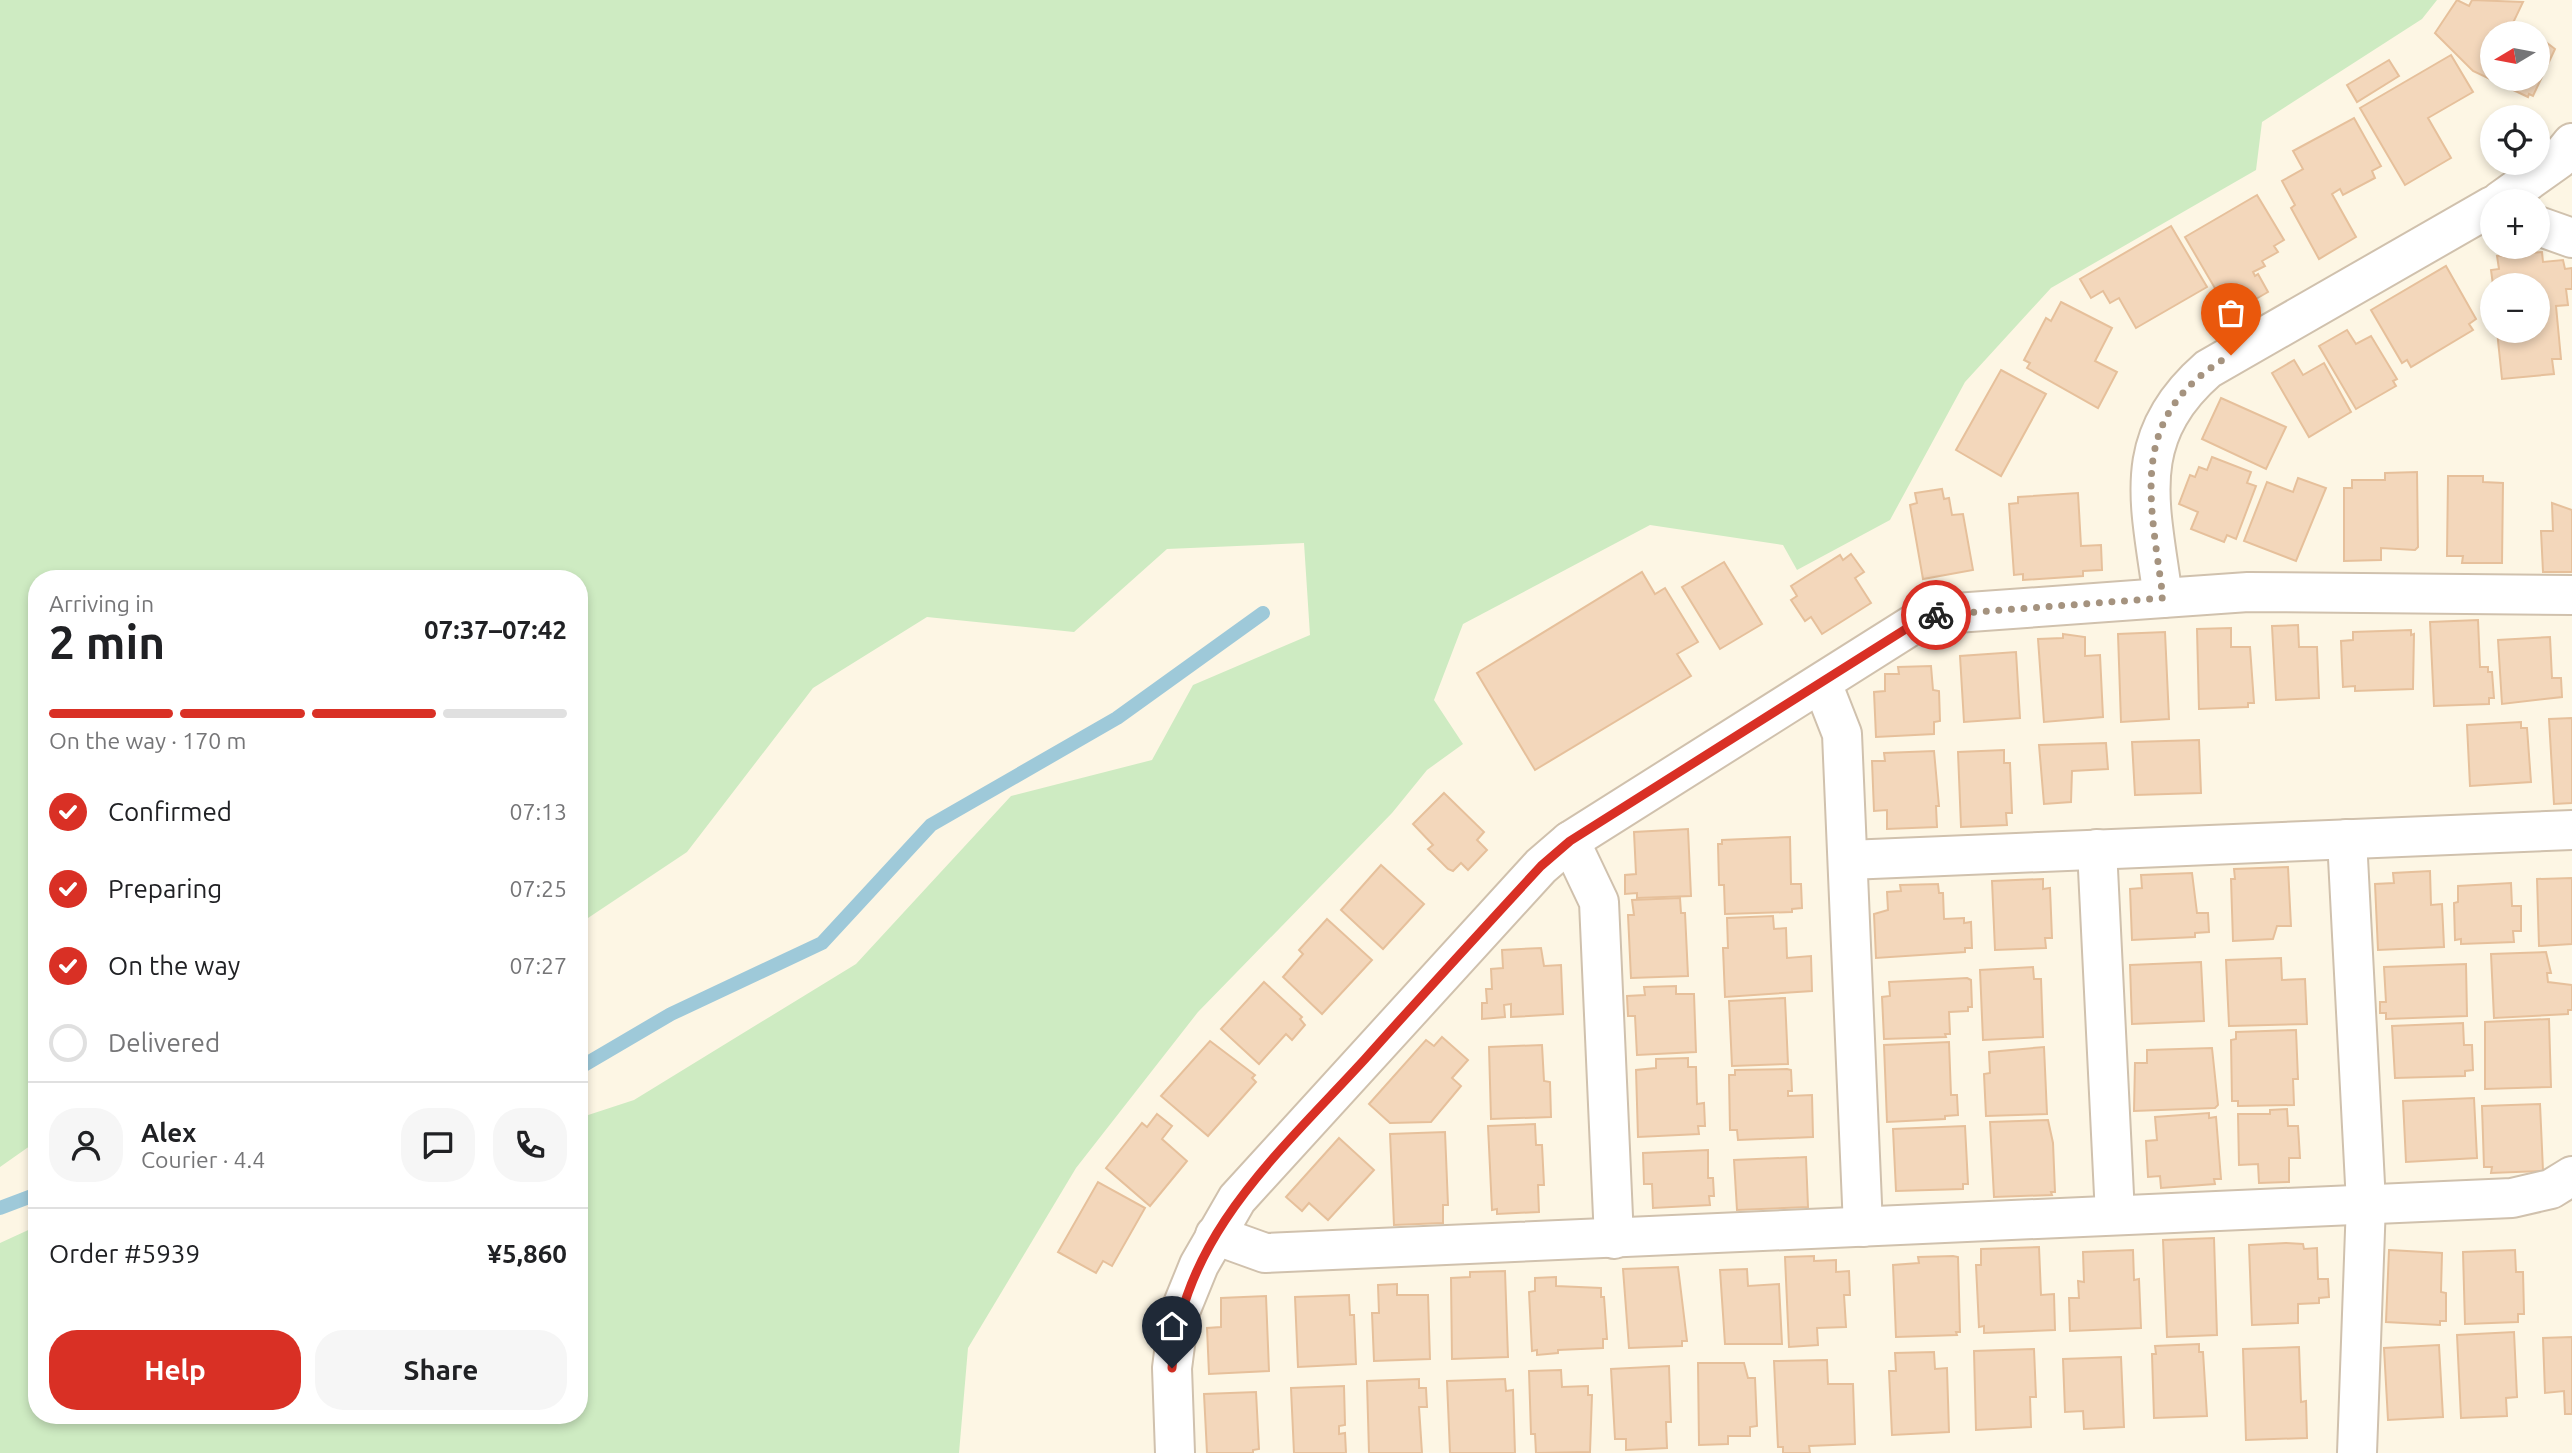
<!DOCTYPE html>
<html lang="en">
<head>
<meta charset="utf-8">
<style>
  body { margin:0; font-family:Ubuntu,sans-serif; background:#f6f6f6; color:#202124; height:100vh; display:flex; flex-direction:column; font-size:26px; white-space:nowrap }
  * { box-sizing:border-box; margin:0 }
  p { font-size:23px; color:#757577 }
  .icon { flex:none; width:38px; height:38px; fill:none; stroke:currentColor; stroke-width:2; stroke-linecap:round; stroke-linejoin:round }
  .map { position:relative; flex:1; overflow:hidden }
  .sheet { position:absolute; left:28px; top:570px; width:560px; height:854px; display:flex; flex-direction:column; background:#fff; border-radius:28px; box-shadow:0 4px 10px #0003 }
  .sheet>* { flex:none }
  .needle { width:46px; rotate:260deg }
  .tools { position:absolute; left:2480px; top:21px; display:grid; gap:14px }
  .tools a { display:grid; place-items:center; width:70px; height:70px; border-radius:50%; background:#fff; box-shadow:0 4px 10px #0003; font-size:35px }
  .pin { position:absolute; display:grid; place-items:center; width:60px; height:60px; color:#fff; margin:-72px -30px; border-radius:50% 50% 50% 0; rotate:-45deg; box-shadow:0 0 7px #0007 }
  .pin .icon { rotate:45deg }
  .courier { position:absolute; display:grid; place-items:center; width:70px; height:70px; margin:-35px; border:5px solid #d93025; border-radius:50%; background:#fff; color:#222; box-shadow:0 2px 9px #0007 }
  .summary em { font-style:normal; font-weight:700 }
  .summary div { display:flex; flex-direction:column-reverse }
  .summary { display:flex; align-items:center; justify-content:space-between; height:119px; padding:0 21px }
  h1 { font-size:46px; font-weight:700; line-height:52px }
  .bar { display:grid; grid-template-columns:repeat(4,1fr); gap:10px 7px; align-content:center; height:84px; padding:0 21px }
  .bar i { height:9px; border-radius:5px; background:#e0e0e0 }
  .bar .active { background:#d93025 }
  .bar p { grid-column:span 4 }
  .line { display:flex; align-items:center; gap:18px; padding:0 21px; border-top:2px solid #e0e0e0 }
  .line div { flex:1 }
  .round { display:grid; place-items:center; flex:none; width:74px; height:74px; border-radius:28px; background:#f6f6f6 }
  ol { padding:0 21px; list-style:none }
  li { display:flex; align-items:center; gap:21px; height:77px }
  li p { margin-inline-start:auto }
  li .icon { padding:7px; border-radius:50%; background:#d93025; color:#fff; stroke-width:4 }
  li:last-child { color:#757577 }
  li i { width:38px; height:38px; border:4px solid #e0e0e0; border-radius:50% }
  .primary-button { display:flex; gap:14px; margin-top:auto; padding:14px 21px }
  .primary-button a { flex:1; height:80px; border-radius:28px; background:#d93025; color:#fff; font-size:28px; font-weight:700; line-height:80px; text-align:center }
  .primary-button a+a { background:#f6f6f6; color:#202124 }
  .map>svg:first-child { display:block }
  .green { fill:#ceebc2 }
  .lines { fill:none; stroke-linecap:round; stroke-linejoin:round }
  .stream { stroke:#9ec9d9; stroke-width:14 }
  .building { fill:#f3d7bb; stroke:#e6c09b; stroke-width:2 }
  .minor-casing { stroke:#d0c1ad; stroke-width:42 }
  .minor { stroke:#fff; stroke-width:38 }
  .done { stroke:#a5937f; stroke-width:7; stroke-dasharray:0 12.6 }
  .route { stroke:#d93025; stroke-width:9 }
</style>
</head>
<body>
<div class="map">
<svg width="2572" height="1453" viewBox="0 0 2572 1453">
  <rect width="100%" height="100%" fill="#fdf6e4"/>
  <path class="green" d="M0 0H2437L2422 19 2262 122 2256 170 2051 288 1965 382 1890 520 1797 570 1783 545 1650 525 1463 624 1434 700 1463 744 1427 770 1392 813 1198 1012 1076 1168 968 1348 959 1453H0V1243L37 1226V1416H579V1118L634 1100 856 964 1011 796 1152 760 1193 685 1310 635 1304 543 1167 549 1074 632 927 617 813 688 687 852 579 924V579H37V1141L0 1167Z"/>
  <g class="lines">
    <g class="stream">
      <path d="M579 1068 671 1014 822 943 931 825 1117 718 1263 613"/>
      <path d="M0 1208 37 1194"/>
    </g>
  </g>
  <g class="building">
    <path d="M2457 0 2469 6 2472 0 2523 2 2512 25 2507 23 2505 29 2513 33H2492V79H2538V36L2555 49 2533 96 2529 94 2528 97 2473 71 2435 33Z"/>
    <path d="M2451 55 2473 92 2428 118 2451 158 2405 185 2360 108Z"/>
    <path d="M2389 60 2399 76 2357 102 2347 85Z"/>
    <path d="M2354 118 2381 166 2372 171 2375 178 2343 195 2340 189 2332 194 2356 237 2319 259 2291 208 2295 205 2282 181 2303 169 2293 151Z"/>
    <path d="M2257 195 2284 240 2274 246 2278 252 2262 261 2265 266 2253 272 2255 276 2258 274 2268 292 2230 314 2185 237Z"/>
    <path d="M2171 226 2207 287 2136 328 2119 298 2110 303 2103 291 2091 298 2080 279Z"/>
    <path d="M2542 252 2543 262 2563 260 2565 269 2572 268V289H2566L2568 305 2556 306 2561 359H2552L2554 374 2502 379 2497 331H2538V285H2493L2491 270 2499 269 2497 256Z"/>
    <path d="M2446 266 2476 319 2469 324 2473 330 2411 367 2407 360 2402 363 2371 310Z"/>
    <path d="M2061 302 2112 328 2095 361 2117 372 2098 408 2027 368 2030 363 2024 360 2046 318 2051 321Z"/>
    <path d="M2347 330 2356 344 2371 336 2397 379 2393 381 2396 386 2356 409 2319 346Z"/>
    <path d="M2294 360 2303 375 2324 363 2351 412 2309 437 2272 373Z"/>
    <path d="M2001 370 2046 394 2001 476 1956 450Z"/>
    <path d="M2221 398 2286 427 2266 469 2202 439Z"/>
    <path d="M2212 457 2251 472 2247 483 2256 486 2236 539 2227 535 2224 542 2191 529 2198 512 2179 504 2190 475 2195 477 2199 467 2207 470Z"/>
    <path d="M2417 472 2418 547 2415 550 2381 548V560L2344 561V488H2352V480H2385V473Z"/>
    <path d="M2448 476H2483V482L2503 483 2502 563H2462L2463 556H2447Z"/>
    <path d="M2298 478 2326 488 2296 561 2244 541 2267 482 2293 492Z"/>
    <path d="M1942 489 1944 499 1949 498 1952 515 1963 514 1973 570 1923 579 1910 505 1917 503 1915 493Z"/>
    <path d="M2078 493 2081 546 2101 545 2102 570 2083 571V576L2023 580V574L2014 575 2009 504 2018 503V497Z"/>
    <path d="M2552 503 2572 510V572H2543L2541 531H2553Z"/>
    <path d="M1851 554 1864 572 1855 578 1871 603 1822 634 1811 617 1805 621 1791 600 1797 596 1791 586 1840 555 1843 560Z"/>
    <path d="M1724 562 1762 624 1720 649 1682 587Z"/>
    <path d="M1642 572 1655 594 1665 588 1698 642 1677 654 1691 676 1535 770 1477 673Z"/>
    <path d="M2478 620 2480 667H2488V672H2492L2494 698H2489V704L2434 706 2430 622Z"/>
    <path d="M2298 625 2299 647H2317L2319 698 2276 700 2272 626Z"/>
    <path d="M2231 628V647H2250L2254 703H2248V707L2199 709 2197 629Z"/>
    <path d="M2411 630V635L2414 634 2413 689 2355 691V686L2343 687 2341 641 2353 640V632Z"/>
    <path d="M2165 632 2169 719 2121 722 2118 634Z"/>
    <path d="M2063 634 2085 637V656L2100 655 2103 717 2044 722 2038 639 2063 638Z"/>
    <path d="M2550 637 2552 678H2561L2562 697 2502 704 2498 640Z"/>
    <path d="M2016 652 2020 718 1964 722 1960 656Z"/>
    <path d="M1931 666 1933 690 1939 691 1940 721 1934 722V734L1876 737 1874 692 1885 691V674H1899L1898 667Z"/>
    <path d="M2572 718V803L2554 804 2549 719Z"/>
    <path d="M2521 722V728H2527L2531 782 2470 786 2467 725Z"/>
    <path d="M2199 740 2201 793 2135 795 2132 742Z"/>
    <path d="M2106 743 2108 769 2072 771 2071 802 2044 804 2039 745Z"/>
    <path d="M2004 750V763H2010L2012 813H2006L2007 825 1961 827 1958 752Z"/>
    <path d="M1934 751 1939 806H1936L1937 827 1887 829V810L1874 811 1872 761H1885L1884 753Z"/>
    <path d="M1444 793 1484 832 1477 840 1487 850 1468 870 1461 863 1453 871 1448 869 1428 849 1433 845 1413 824Z"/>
    <path d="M1688 829 1691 896 1637 898V893L1625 894V875L1636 874 1634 832Z"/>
    <path d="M1790 837 1791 884H1801L1802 908 1792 909V912L1725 914 1724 885H1719L1718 844H1722V840Z"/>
    <path d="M1381 865 1424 904 1383 949 1341 910Z"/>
    <path d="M2288 867 2291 926H2277L2273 939 2233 941 2231 879H2235L2234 869Z"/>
    <path d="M2430 871 2431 905 2442 904 2444 947 2378 950 2375 884 2394 883 2393 873Z"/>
    <path d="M2192 873 2197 913H2208L2209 932 2195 933V937L2132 940 2130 889 2142 888 2141 875Z"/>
    <path d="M2572 878V944L2539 946 2537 879Z"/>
    <path d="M2043 879V889L2050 888 2052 938H2045L2046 948 1995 950 1992 881Z"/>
    <path d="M2511 883 2512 906H2521V931H2513L2514 942 2461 944V939L2455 940 2454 903 2458 902V886Z"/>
    <path d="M1938 884 1939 893H1943L1944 919 1964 918V923L1971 922 1972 948H1965V952L1876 958 1874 914 1888 910 1887 892 1901 891 1900 885Z"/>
    <path d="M1680 898 1681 913H1685L1688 976 1631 978 1628 915H1634L1632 900Z"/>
    <path d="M1773 916 1774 929 1786 928 1787 958 1811 956 1812 991 1725 997 1723 948H1728L1727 918Z"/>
    <path d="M1327 919 1372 960 1322 1014 1283 977 1303 954 1299 950Z"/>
    <path d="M1541 948 1544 966 1561 965 1563 1014 1511 1017V1004L1504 1005 1505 1017 1482 1019V1003H1487L1486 989H1492L1491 969 1503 968 1502 950Z"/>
    <path d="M2546 952 2551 973H2547L2548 982 2572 985V1010H2568V1014L2494 1018 2491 954Z"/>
    <path d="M2281 958 2282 980 2305 979 2307 1024 2229 1026 2226 960Z"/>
    <path d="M2201 962 2204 1021 2132 1024 2130 965Z"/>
    <path d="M2466 964 2467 1016 2386 1019V1013H2380V1002H2386L2384 967Z"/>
    <path d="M2033 967 2034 979H2041L2043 1037 1983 1040 1980 970Z"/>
    <path d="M1967 978 1971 980 1972 1007H1968V1011L1949 1012 1950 1034H1945L1946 1037 1884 1039 1882 997 1890 996 1889 982Z"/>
    <path d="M1264 982 1302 1017 1300 1019 1305 1025 1292 1040 1286 1034 1259 1064 1221 1029Z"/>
    <path d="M1676 986V994H1694L1696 1052 1637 1055 1635 1016H1628L1627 996 1645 995 1644 987Z"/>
    <path d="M1785 998 1788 1064 1732 1066 1729 1001Z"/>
    <path d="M2549 1019 2551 1087 2485 1089V1022Z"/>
    <path d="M2463 1023 2464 1045H2472L2473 1070 2465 1071V1076L2395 1078 2392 1026Z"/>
    <path d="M2296 1030 2298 1079H2293L2294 1105 2238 1106V1101H2232L2231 1040 2236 1039V1032Z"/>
    <path d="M1442 1037 1468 1060 1452 1078 1461 1086 1431 1122 1390 1123 1369 1104 1426 1040 1434 1046Z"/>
    <path d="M1210 1041 1255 1075 1252 1078 1256 1082 1208 1136 1161 1096Z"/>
    <path d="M1949 1042 1951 1095H1957L1958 1115 1945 1116V1119L1887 1122 1884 1045Z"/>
    <path d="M1542 1045 1544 1081 1550 1082 1551 1117 1491 1119 1489 1047Z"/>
    <path d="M2044 1047 2047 1114 1986 1116 1984 1074 1990 1073 1989 1052Z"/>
    <path d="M2212 1048 2218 1105 2215 1108 2134 1111 2135 1063H2147V1050Z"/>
    <path d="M1688 1058V1067H1696L1697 1104 1704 1103 1705 1126H1698L1699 1134 1638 1137 1636 1070 1656 1068V1059Z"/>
    <path d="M1787 1069 1791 1070 1792 1091H1788V1096L1812 1095 1813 1137 1738 1140 1737 1130H1730L1729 1075H1735V1070Z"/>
    <path d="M2474 1098 2477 1158 2406 1162 2403 1101Z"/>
    <path d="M2540 1104 2543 1171 2491 1173 2492 1167H2484L2482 1106Z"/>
    <path d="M2287 1109 2288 1126H2298L2300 1158H2289V1182L2259 1183 2258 1164 2239 1165 2238 1114H2270V1110Z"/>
    <path d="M2209 1113V1118L2216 1117 2221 1179H2214L2215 1184 2161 1188 2160 1176 2148 1177 2146 1141 2157 1140 2155 1117Z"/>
    <path d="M1157 1114 1172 1126 1162 1139 1187 1161 1150 1206 1106 1168 1142 1123 1147 1127Z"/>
    <path d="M2048 1120 2053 1143 2055 1192H2051L2052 1195 1994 1197 1990 1122Z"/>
    <path d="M1535 1124 1536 1145H1542L1544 1185H1538L1539 1212 1497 1214V1209L1492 1210 1488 1126Z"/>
    <path d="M1965 1126 1968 1184H1963V1189L1896 1191 1893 1129Z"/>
    <path d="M1445 1132 1448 1205H1443V1223L1394 1225 1390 1134Z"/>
    <path d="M1339 1138 1374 1170 1328 1220 1309 1203 1302 1211 1286 1197Z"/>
    <path d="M1708 1150V1178H1713L1714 1196H1709L1710 1205 1653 1208 1652 1184H1644L1643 1153Z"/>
    <path d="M1806 1157 1808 1207 1737 1210 1734 1160Z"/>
    <path d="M1098 1182 1145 1208 1112 1266 1103 1261 1096 1273 1058 1252Z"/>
    <path d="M2214 1238 2217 1335 2167 1337 2163 1240Z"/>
    <path d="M2286 1243 2303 1244 2304 1249 2317 1248 2318 1279H2328L2329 1297 2319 1298V1303L2298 1304V1323L2252 1325 2249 1245Z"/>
    <path d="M2039 1247 2041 1295 2054 1294 2055 1330 1984 1333V1326L1979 1327 1976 1265H1981V1249Z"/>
    <path d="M2133 1250 2134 1280 2139 1279 2141 1328 2070 1331 2069 1298H2079L2078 1281 2084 1282 2083 1252Z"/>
    <path d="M2389 1250 2442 1253 2441 1292 2446 1293V1321H2440V1325L2386 1322Z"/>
    <path d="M2515 1250 2516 1272H2523L2524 1314H2518V1322L2465 1324 2463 1252Z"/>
    <path d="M1814 1256V1261L1836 1260V1272L1849 1271 1850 1295H1844L1846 1327 1817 1328 1818 1345 1789 1347 1785 1257Z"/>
    <path d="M1953 1256 1958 1257 1960 1332H1956L1957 1335 1896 1337 1893 1265 1919 1263 1918 1257Z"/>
    <path d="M1678 1267 1687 1341H1682V1346L1629 1348 1623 1269Z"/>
    <path d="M1747 1269 1748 1286 1779 1284 1782 1344H1725L1720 1270Z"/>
    <path d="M1505 1271 1508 1357 1452 1359 1451 1278 1470 1277V1272Z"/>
    <path d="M1556 1277V1286L1601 1288V1297H1604L1607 1339H1603V1348L1558 1350V1353L1537 1355V1350L1532 1351 1529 1292 1535 1291V1278Z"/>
    <path d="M1397 1284V1295H1428L1430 1359 1374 1361 1372 1313H1379L1378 1285Z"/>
    <path d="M1349 1295 1350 1315H1354L1356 1364 1298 1367 1295 1297Z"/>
    <path d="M1266 1296 1269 1371 1209 1374 1207 1328 1221 1327V1298Z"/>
    <path d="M2514 1332 2517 1397 2506 1398 2507 1416 2461 1418 2457 1335Z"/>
    <path d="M2572 1337V1414H2565L2564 1391 2545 1393 2543 1338Z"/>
    <path d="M2199 1344V1352H2203L2207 1416 2154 1418 2152 1354H2156L2155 1346Z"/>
    <path d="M2439 1345 2443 1417 2388 1420 2384 1348Z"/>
    <path d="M2299 1347 2301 1402 2306 1401 2307 1438 2246 1440 2243 1349Z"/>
    <path d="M2034 1349 2036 1397H2030L2031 1427 1976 1430 1974 1351Z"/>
    <path d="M1934 1352 1935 1369 1947 1368 1949 1432 1892 1435 1889 1371H1896L1895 1353Z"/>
    <path d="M2121 1357 2124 1427 2084 1429 2083 1411 2065 1412 2063 1359Z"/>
    <path d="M1827 1360 1828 1384H1853L1855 1444 1809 1446 1810 1453H1783V1447H1778L1774 1361Z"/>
    <path d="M1698 1363H1744L1748 1378H1755L1757 1426 1750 1427V1436H1728V1444L1699 1445Z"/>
    <path d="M1669 1366 1671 1422H1666L1667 1448 1626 1450V1439H1615L1611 1369Z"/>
    <path d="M1561 1370 1562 1387 1588 1386V1395H1592L1590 1452 1536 1453 1535 1434H1531L1529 1371Z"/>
    <path d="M1419 1379V1388H1426L1427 1407H1419L1422 1453H1369L1367 1381Z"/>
    <path d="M1505 1379 1506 1391 1513 1390 1515 1453H1450L1447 1381Z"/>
    <path d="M1344 1386 1345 1425 1339 1426V1434L1345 1433 1346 1453H1294L1291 1388Z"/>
    <path d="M1256 1392 1259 1449 1253 1450V1453H1207L1204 1394Z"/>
  </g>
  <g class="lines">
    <defs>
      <g id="minor">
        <path d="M2500 201 2559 159 2572 143"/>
        <path d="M2492 206 2208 369C2128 439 2151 505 2163 598L2248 592 2572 595"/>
        <path d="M2538 226 2572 238"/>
        <path d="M1822 683 1842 734 1863 1227"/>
        <path d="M2347 839 2366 1203 2357 1453"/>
        <path d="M1570 841 1599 902 1614 1239"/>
        <path d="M2097 849 2115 1215"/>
        <path d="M1848 860 2572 830"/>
        <path d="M1215 1235 1265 1253 2512 1198 2551 1189 2572 1176"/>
        <path d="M1175 1453 1172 1368 1179 1314 1199 1265 1237 1199 1541 866 1570 841 1928 615 2163 598"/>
      </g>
    </defs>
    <use href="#minor" class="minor-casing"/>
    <use href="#minor" class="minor"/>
  </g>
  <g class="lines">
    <path class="done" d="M1936 615 2163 598C2150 497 2126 415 2231 355"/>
    <path class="route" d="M1172 1368C1181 1236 1281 1151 1365 1059 1423 994 1482 930 1541 866L1570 841 1928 615H1936"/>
  </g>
</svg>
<div class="tools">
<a><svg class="needle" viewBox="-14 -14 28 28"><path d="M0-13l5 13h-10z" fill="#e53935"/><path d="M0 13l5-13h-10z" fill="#757577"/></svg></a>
<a><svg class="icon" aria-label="locate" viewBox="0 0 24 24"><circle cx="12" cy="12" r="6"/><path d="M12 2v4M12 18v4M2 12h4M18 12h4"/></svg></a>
<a>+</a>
<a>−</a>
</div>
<div class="pin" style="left:2231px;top:355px;background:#ea580c"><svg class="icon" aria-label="bag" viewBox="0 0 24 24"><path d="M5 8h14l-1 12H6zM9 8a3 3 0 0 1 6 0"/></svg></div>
<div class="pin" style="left:1172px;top:1368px;background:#1f2937"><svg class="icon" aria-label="home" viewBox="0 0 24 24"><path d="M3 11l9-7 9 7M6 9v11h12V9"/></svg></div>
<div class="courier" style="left:1936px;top:615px"><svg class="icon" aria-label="bike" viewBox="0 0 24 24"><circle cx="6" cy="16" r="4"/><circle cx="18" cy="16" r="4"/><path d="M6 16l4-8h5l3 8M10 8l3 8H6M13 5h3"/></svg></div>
<section class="sheet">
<div class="summary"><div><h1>2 min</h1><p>Arriving in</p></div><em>07:37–07:42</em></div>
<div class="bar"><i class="active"></i><i class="active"></i><i class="active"></i><i></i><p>On the way · 170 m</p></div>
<ol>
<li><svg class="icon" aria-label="check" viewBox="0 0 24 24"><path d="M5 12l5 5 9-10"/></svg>Confirmed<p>07:13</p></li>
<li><svg class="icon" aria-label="check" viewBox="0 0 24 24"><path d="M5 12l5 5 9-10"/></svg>Preparing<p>07:25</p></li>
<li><svg class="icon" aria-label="check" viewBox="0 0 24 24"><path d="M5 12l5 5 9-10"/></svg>On the way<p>07:27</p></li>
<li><i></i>Delivered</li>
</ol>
<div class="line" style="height:126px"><a class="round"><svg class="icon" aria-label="person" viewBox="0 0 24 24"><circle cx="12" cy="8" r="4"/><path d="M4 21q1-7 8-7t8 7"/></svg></a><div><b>Alex</b><p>Courier · 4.4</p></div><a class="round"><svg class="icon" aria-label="chat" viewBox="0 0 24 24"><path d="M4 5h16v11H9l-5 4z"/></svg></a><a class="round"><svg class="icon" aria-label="phone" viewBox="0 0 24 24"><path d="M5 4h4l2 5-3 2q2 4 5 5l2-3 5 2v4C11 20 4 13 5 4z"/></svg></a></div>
<div class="line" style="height:91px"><div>Order #5939</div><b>¥5,860</b></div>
<div class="primary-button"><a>Help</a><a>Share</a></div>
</section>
</div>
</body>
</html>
